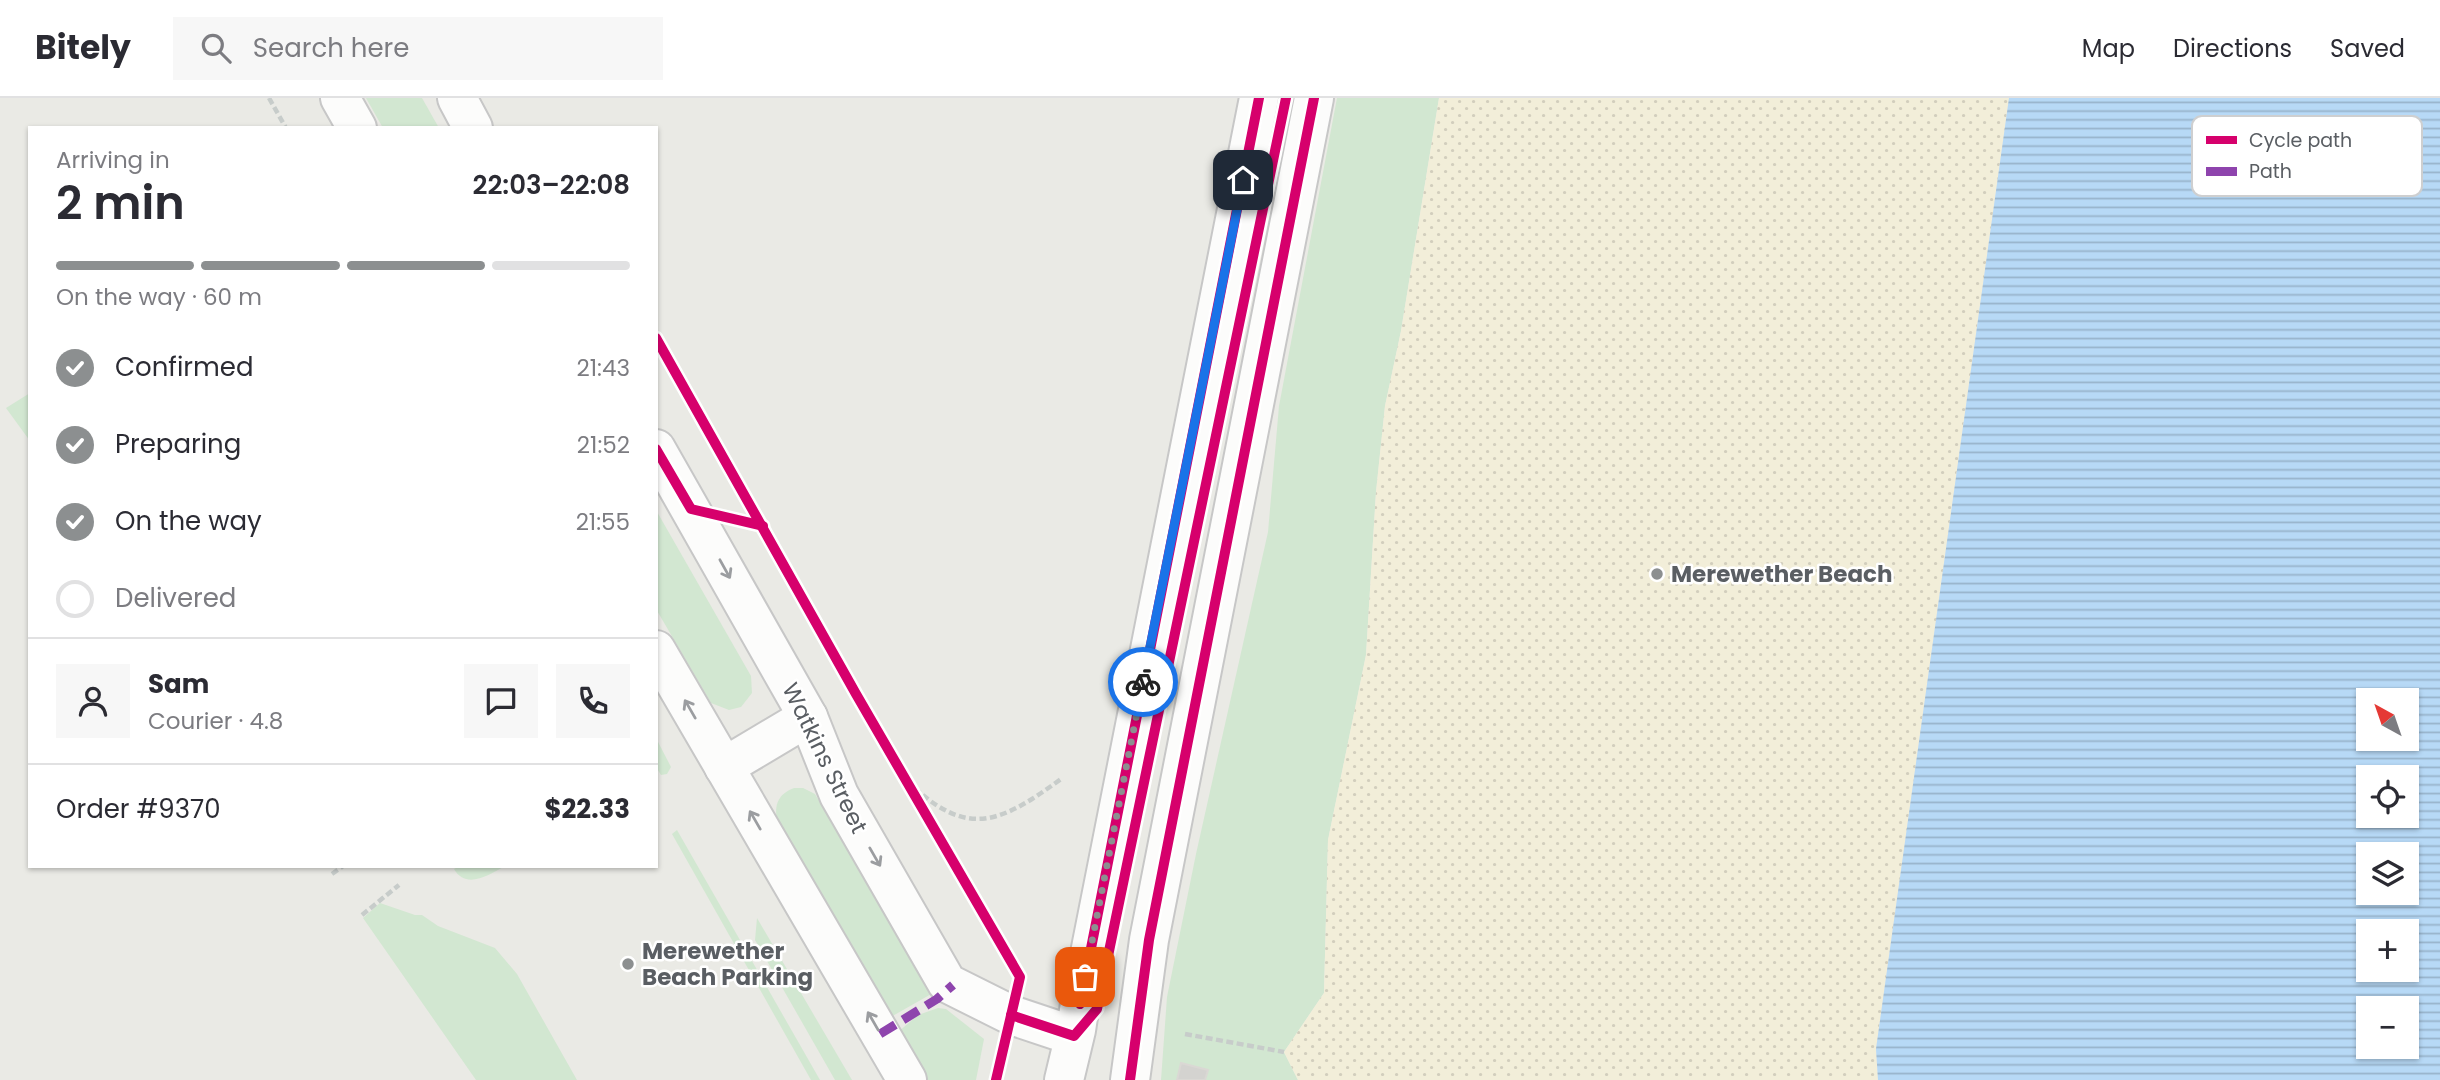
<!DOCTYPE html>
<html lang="en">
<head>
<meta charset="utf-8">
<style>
  body { margin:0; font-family:Poppins,sans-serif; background:#f7f7f7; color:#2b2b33; height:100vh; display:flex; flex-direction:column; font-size:26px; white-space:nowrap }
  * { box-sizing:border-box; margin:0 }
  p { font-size:23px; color:#7c7c81 }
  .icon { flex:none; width:38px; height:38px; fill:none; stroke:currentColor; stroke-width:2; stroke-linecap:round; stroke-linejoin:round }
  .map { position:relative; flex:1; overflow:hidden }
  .details { position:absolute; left:28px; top:28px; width:630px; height:742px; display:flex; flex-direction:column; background:#fff; border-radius:0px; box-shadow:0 2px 5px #0004 }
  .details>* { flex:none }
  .needle { width:46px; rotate:320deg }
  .buttons { position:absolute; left:2356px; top:590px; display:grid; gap:14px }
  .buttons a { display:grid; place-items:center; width:63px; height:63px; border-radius:0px; background:#fff; box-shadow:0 2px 5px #0004; font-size:35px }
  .pin { position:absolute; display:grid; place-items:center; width:60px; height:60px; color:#fff; margin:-30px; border-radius:14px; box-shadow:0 4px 10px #0006 }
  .courier { position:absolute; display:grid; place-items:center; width:70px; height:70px; margin:-35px; border:5px solid #1a73e8; border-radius:50%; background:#fff; color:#222; box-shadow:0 2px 9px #0007 }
  .overview em { font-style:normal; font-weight:600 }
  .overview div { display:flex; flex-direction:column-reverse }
  .overview { display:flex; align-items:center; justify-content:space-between; height:119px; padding:0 28px }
  h1 { font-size:46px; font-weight:600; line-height:52px }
  .bar { display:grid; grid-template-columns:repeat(4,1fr); gap:10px 7px; align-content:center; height:84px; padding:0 28px }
  .bar i { height:9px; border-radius:5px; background:#e1e1e2 }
  .bar .current { background:#8c8f90 }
  .bar p { grid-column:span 4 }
  .line { display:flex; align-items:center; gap:18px; padding:0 28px; border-top:2px solid #e1e1e2 }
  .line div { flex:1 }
  .round { display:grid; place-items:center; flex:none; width:74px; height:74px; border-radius:0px; background:#f7f7f7 }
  ol { padding:0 28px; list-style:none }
  li { display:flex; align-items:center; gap:21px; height:77px }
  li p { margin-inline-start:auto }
  li .icon { padding:7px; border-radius:50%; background:#8c8f90; color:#fff; stroke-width:4 }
  li:last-child { color:#7c7c81 }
  li i { width:38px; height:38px; border:4px solid #e1e1e2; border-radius:50% }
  header { display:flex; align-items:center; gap:42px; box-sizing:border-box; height:98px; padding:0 35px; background:#fff; border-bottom:2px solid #e1e1e2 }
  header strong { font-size:33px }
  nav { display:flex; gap:38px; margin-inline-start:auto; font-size:24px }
  .search { width:490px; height:63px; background:#f7f7f7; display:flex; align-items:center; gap:18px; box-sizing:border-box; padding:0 24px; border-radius:0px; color:#7c7c81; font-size:26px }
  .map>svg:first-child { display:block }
  .green { fill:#d2e7d1 }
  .sand { fill:url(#sand-dots) }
  .water { fill:url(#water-rules); fill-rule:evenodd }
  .building { fill:#d4d3d0; stroke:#dad8d4; stroke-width:2 }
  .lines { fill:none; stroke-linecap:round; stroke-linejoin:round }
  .minor-casing { stroke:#c7c7c7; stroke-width:42 }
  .path { stroke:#c7ccca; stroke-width:4.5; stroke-dasharray:7 3.5; stroke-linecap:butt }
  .minor { stroke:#fcfcfb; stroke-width:38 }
  .quiet { stroke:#8e44ad; stroke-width:9; stroke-dasharray:18 9; stroke-linecap:butt }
  .cycleway-casing { stroke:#fff; stroke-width:15 }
  .cycleway { stroke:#d6006c; stroke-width:10 }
  .oneway { stroke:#9b9da0 }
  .done { stroke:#8c8f90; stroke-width:7; stroke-dasharray:0 12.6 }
  .route { stroke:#1a73e8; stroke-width:9 }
  .poi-dot { fill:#8c8f90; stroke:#fff; stroke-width:2.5 }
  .labels { text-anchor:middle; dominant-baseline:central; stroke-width:5; stroke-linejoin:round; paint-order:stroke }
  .poi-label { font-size:23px; font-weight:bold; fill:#5a5e63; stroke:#fff; text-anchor:start }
  .street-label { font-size:23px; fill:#5a5e63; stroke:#fff }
  .key { fill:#fff; stroke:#cecfd0; stroke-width:2 }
  .key-label { font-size:19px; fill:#5a5e63 }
</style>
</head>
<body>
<header>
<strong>Bitely</strong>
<div class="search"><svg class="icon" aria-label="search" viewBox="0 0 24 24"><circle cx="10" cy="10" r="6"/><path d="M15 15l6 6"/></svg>Search here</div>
<nav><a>Map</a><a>Directions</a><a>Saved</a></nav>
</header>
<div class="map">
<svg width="2440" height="982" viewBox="0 0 2440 982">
  <defs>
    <pattern id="sand-dots" width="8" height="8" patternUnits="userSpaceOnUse" patternTransform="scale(1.75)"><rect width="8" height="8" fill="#f2eed9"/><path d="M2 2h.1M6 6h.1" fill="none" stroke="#d2cebd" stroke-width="1.8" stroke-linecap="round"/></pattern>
    <pattern id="water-rules" width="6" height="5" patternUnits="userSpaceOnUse" patternTransform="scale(1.75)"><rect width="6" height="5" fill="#b7d9f6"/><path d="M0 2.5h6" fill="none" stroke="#98b3cb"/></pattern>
  </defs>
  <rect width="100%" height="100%" fill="#eaeae5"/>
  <g class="green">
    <path d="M366 0H422L439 30H383Z"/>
    <path d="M1337 0H1439L1401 233 1385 308 1376 394 1366 557 1328 742 1324 895 1284 954 1298 982H1161L1167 899 1196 756 1268 434 1279 308Z"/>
    <path d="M30 295V343L6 310Z"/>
    <path d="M656 412 751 578 752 595 741 609 729 612 711 605 656 511Z"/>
    <path d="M656 640 671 669 667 676 661 677 656 669Z"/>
    <path d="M794 690H803L815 696 933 895 889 920 777 722C774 707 778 696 794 690Z"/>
    <path d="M677 732 820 982H811L672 736Z"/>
    <path d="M459 768H505C489 777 466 792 454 771Z"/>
    <path d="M380 805 415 817H422L438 828 495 850 517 876 577 982H476L363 820Z"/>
    <path d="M757 820 852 982H835L755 842Z"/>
    <path d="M938 910 946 911 984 941 976 982H924L897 935 918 917Z"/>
  </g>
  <path class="sand" d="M1439 0H2009L1876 951 1878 982H1298L1284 954 1324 895 1328 742 1366 557 1376 394 1385 308 1401 233Z"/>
  <path class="water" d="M2009 0H2440V982H1878L1876 951ZM2368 602H2406V640H2368ZM2368 679H2406V718H2368ZM2368 756H2406V794H2368ZM2368 833H2406V872H2368ZM2368 910H2406V948H2368Z"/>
  <path class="building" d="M1181 965 1208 972 1205 982H1177Z"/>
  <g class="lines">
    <defs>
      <g id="minor">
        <path d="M340 0 357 30"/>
        <path d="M457 0 473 30"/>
        <path d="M656 351 808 619 839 697 947 885 1011 917 1074 938"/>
        <path d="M656 552 907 982"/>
        <path d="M724 669 808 619"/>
        <path d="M1064 982 1076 932 1080 906 1259 0"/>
        <path d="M1130 982 1149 842 1314 0"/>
      </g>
    </defs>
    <use href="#minor" class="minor-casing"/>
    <g class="path">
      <path d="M269 0 286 30"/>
      <path d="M907 683C967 741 999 726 1061 681"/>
      <path d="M332 776 343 768"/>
      <path d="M362 817 399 787"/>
      <path d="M1185 936 1284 954"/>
    </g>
    <use href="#minor" class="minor"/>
    <path class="quiet" d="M880 936 937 901 953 887"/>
    <defs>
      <g id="cycleway">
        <path d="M656 240 856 596 1020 879 996 982"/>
        <path d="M656 351 691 411 763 428"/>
        <path d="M1080 906 1259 0"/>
        <path d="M1011 917 1074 938 1097 911 1286 0"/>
        <path d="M1130 982 1149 842 1314 0"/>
      </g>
    </defs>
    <use href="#cycleway" class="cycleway-casing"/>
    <use href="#cycleway" class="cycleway"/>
  </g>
  <defs><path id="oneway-shaft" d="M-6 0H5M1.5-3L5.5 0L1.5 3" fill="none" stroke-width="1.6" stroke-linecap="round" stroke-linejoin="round" transform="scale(1.75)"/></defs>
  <g class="oneway">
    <use href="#oneway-shaft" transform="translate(725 471) rotate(61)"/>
    <use href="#oneway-shaft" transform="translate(690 611) rotate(-120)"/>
    <use href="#oneway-shaft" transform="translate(755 722) rotate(-120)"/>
    <use href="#oneway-shaft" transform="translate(875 759) rotate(60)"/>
    <use href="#oneway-shaft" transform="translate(873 923) rotate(-120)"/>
  </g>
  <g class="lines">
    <path class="done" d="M1085 879 1143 584"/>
    <path class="route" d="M1143 584 1243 82"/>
  </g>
  <g class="poi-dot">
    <circle cx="1657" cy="476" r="7"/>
    <circle cx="628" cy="866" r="7"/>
  </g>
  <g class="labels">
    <g class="poi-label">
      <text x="1671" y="476">Merewether Beach</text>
      <text x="642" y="853">Merewether<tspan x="642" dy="26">Beach Parking</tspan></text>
    </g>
    <g class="street-label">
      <text transform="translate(825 660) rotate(64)">Watkins Street</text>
    </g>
  </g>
  <rect x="2192" y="18" width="230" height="80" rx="10" class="key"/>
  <rect x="2206" y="38" width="31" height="8" fill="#d6006c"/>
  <rect x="2206" y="69" width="31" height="9" fill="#8e44ad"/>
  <g class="key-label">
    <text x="2249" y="49">Cycle path</text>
    <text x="2249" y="80">Path</text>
  </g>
</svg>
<div class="buttons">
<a><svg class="needle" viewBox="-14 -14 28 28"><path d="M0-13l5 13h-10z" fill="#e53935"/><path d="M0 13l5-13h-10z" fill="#7c7c81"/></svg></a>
<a><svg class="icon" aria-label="locate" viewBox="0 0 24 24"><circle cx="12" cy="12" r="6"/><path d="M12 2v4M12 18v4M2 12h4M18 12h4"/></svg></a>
<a><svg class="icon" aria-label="layers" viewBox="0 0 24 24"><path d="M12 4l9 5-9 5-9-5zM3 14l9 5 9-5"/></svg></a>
<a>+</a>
<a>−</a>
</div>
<div class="pin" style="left:1085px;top:879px;background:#ea580c"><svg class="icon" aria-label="bag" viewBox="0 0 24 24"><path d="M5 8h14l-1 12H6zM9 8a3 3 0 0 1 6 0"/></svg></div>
<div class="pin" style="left:1243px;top:82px;background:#1f2937"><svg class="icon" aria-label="home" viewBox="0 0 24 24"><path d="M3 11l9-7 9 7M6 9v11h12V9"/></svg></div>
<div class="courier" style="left:1143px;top:584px"><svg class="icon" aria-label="bike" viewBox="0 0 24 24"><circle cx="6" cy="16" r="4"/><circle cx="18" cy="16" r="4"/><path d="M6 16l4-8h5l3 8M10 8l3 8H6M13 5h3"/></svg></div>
<section class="details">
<div class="overview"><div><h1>2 min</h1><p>Arriving in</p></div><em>22:03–22:08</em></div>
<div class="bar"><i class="current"></i><i class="current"></i><i class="current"></i><i></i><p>On the way · 60 m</p></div>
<ol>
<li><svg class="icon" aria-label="check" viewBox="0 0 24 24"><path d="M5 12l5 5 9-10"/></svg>Confirmed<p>21:43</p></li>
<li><svg class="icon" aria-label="check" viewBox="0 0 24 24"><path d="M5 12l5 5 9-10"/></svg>Preparing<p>21:52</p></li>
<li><svg class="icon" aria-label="check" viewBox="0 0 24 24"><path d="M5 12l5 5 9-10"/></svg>On the way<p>21:55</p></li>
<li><i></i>Delivered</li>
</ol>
<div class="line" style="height:126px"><a class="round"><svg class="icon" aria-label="person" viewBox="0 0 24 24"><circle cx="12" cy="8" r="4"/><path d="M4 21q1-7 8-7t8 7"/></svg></a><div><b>Sam</b><p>Courier · 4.8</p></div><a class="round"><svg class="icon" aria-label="chat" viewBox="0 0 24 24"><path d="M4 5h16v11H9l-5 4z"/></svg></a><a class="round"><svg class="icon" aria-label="phone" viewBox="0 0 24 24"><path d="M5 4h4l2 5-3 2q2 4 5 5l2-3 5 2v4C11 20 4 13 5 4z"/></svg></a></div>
<div class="line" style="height:91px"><div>Order #9370</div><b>$22.33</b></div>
</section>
</div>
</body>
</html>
